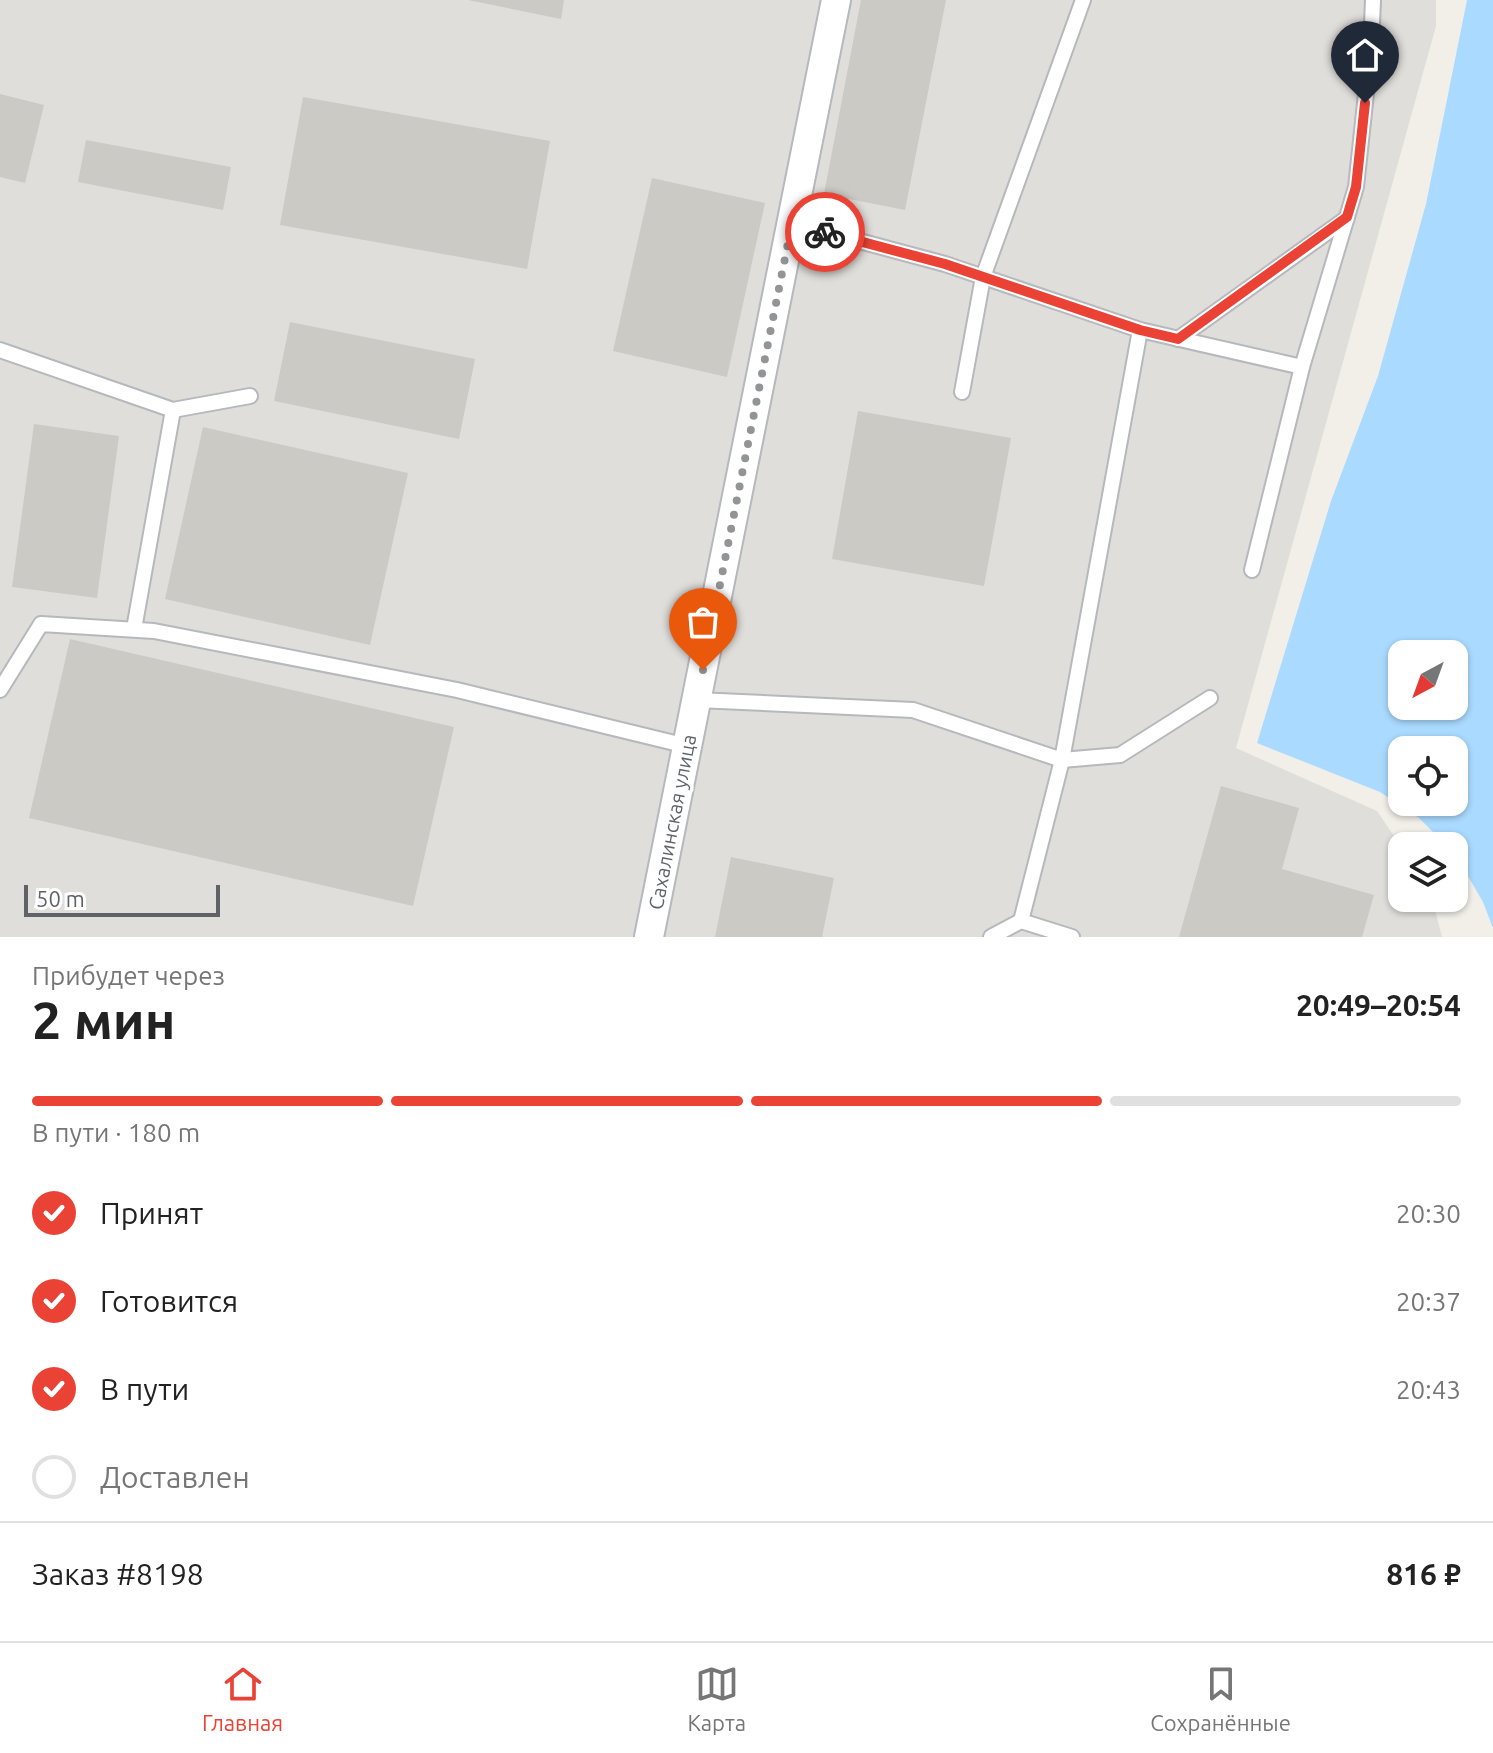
<!DOCTYPE html>
<html lang="ru">
<head>
<meta charset="utf-8">
<style>
  body { margin:0; font-family:Ubuntu,sans-serif; background:#f6f6f6; color:#222; height:100vh; display:flex; flex-direction:column; font-size:30px; white-space:nowrap }
  * { box-sizing:border-box; margin:0 }
  p { font-size:26px; color:#767676 }
  .icon { flex:none; width:44px; height:44px; fill:none; stroke:currentColor; stroke-width:2; stroke-linecap:round; stroke-linejoin:round }
  .map { position:relative; height:937px; overflow:hidden }
  .drawer { display:flex; flex-direction:column; background:#fff; flex:1 }
  .drawer>* { flex:none }
  .needle { width:52px; rotate:221deg }
  .tools { position:absolute; left:1388px; top:640px; display:grid; gap:16px }
  .tools a { display:grid; place-items:center; width:80px; height:80px; border-radius:16px; background:#fff; box-shadow:0 2px 6px #0004; font-size:40px }
  .scale { position:absolute; left:24px; bottom:20px; width:196px; box-sizing:border-box; padding-left:8px; border:4px solid #5f6368; border-top:0; font-size:22px; line-height:28px; white-space:nowrap; color:#5f6368; -webkit-text-stroke:6px #fff; paint-order:stroke }
  .pin { position:absolute; display:grid; place-items:center; width:68px; height:68px; color:#fff; margin:-82px -34px; border-radius:50% 50% 50% 0; rotate:-45deg; box-shadow:0 0 8px #0007 }
  .pin .icon { rotate:45deg }
  .courier { position:absolute; display:grid; place-items:center; width:80px; height:80px; margin:-40px; border:6px solid #ea4335; border-radius:50%; background:#fff; color:#222; box-shadow:0 2px 10px #0007 }
  .headline em { font-style:normal; font-weight:700 }
  .headline div { display:flex; flex-direction:column-reverse }
  .headline { display:flex; align-items:center; justify-content:space-between; height:136px; padding:0 32px }
  h1 { font-size:52px; font-weight:700; line-height:60px }
  .bar { display:grid; grid-template-columns:repeat(4,1fr); gap:12px 8px; align-content:center; height:96px; padding:0 32px }
  .bar i { height:10px; border-radius:6px; background:#e0e0e0 }
  .bar .current { background:#ea4335 }
  .bar p { grid-column:span 4 }
  .line { display:flex; align-items:center; gap:20px; padding:0 32px; border-top:2px solid #e0e0e0 }
  .line div { flex:1 }
  ol { padding:0 32px; list-style:none }
  li { display:flex; align-items:center; gap:24px; height:88px }
  li p { margin-inline-start:auto }
  li .icon { padding:8px; border-radius:50%; background:#ea4335; color:#fff; stroke-width:4 }
  li:last-child { color:#767676 }
  li i { width:44px; height:44px; border:4px solid #e0e0e0; border-radius:50% }
  .dock { display:flex; justify-content:space-around; align-items:center; height:112px; border-top:2px solid #e0e0e0; background:#fff; font-size:22px; color:#767676 }
  .dock a { display:grid; justify-items:center; gap:4px }
  .dock .current { color:#ea4335 }
  .map>svg:first-child { display:block }
  .industrial { fill:#e0deda }
  .water { fill:#aadaff; fill-rule:evenodd }
  .building { fill:#cccac5 }
  .lines { fill:none; stroke-linecap:round; stroke-linejoin:round }
  .service-casing { stroke:#b5b8bc; stroke-width:18 }
  .minor-casing { stroke:#b5b8bc; stroke-width:32 }
  .service { stroke:#fff; stroke-width:14 }
  .minor { stroke:#fff; stroke-width:28 }
  .done { stroke:#929495; stroke-width:8; stroke-dasharray:0 14.4 }
  .route { stroke:#ea4335; stroke-width:10 }
  .labels { text-anchor:middle; dominant-baseline:central; stroke-width:7; stroke-linejoin:round; paint-order:stroke }
  .street-label { font-size:20px; fill:#5f6368; stroke:#fff }
</style>
</head>
<body>
<div class="map">
<svg width="1493" height="937" viewBox="0 0 1493 937">
  <rect width="100%" height="100%" fill="#f1efe8"/>
  <path class="industrial" d="M0 0H1436V26L1236 748 1377 811 1402 848V898H1432L1442 937H0Z"/>
  <path class="water" d="M1467 0H1493V928L1483 902 1454 852V846H1447L1419 818 1380 792 1257 743 1331 501 1378 376 1426 204ZM1402 654H1454V706H1402ZM1402 750H1454V802H1402Z"/>
  <g class="building">
    <path d="M468 0H564L561 19Z"/>
    <path d="M861 0H946L905 210 824 194Z"/>
    <path d="M0 94 44 105 25 183 0 177Z"/>
    <path d="M303 97 550 141 527 269 280 225Z"/>
    <path d="M86 140 231 167 223 210 78 182Z"/>
    <path d="M652 178 765 203 727 377 613 351Z"/>
    <path d="M290 322 475 359 459 439 274 401Z"/>
    <path d="M858 411 1011 438 984 586 832 559Z"/>
    <path d="M34 424 119 436 97 598 12 587Z"/>
    <path d="M203 427 408 473 370 645 165 599Z"/>
    <path d="M70 639 454 727 413 906 29 818Z"/>
    <path d="M1221 786 1299 808 1282 869 1374 895 1362 937H1179Z"/>
    <path d="M731 857 834 878 822 937H715Z"/>
  </g>
  <g class="lines">
    <defs>
      <g id="service">
        <path d="M792 223 945 264 1140 330 1302 367"/>
        <path d="M1178 339 1347 218"/>
        <path d="M0 350 173 410 250 396"/>
        <path d="M962 392 983 277 1083 0"/>
        <path d="M1252 570 1302 367 1356 187 1371 47 1373 0"/>
        <path d="M134 629 173 410"/>
        <path d="M0 690 41 624 154 631 457 690 687 746"/>
        <path d="M697 700 913 710 1062 760 1120 755 1210 698"/>
        <path d="M1021 921 1062 760 1140 330"/>
        <path d="M991 937 1021 921 1072 937"/>
      </g>
      <path id="minor" d="M649 937 836 0"/>
    </defs>
    <use href="#service" class="service-casing"/>
    <use href="#minor" class="minor-casing"/>
    <use href="#service" class="service"/>
    <use href="#minor" class="minor"/>
  </g>
  <g class="lines">
    <path class="done" d="M703 670 792 223 825 232"/>
    <path class="route" d="M825 232 945 264 1140 330 1178 339 1347 217 1356 187 1365 103"/>
  </g>
  <g class="labels">
    <g class="street-label">
      <text transform="translate(672 822) rotate(-79)">Сахалинская улица</text>
    </g>
  </g>
</svg>
<div class="tools">
<a><svg class="needle" viewBox="-14 -14 28 28"><path d="M0-13l5 13h-10z" fill="#e53935"/><path d="M0 13l5-13h-10z" fill="#767676"/></svg></a>
<a><svg class="icon" aria-label="locate" viewBox="0 0 24 24"><circle cx="12" cy="12" r="6"/><path d="M12 2v4M12 18v4M2 12h4M18 12h4"/></svg></a>
<a><svg class="icon" aria-label="layers" viewBox="0 0 24 24"><path d="M12 4l9 5-9 5-9-5zM3 14l9 5 9-5"/></svg></a>
</div>
<div class="scale">50 m</div>
<div class="pin" style="left:703px;top:670px;background:#ea580c"><svg class="icon" aria-label="bag" viewBox="0 0 24 24"><path d="M5 8h14l-1 12H6zM9 8a3 3 0 0 1 6 0"/></svg></div>
<div class="pin" style="left:1365px;top:103px;background:#1f2937"><svg class="icon" aria-label="home" viewBox="0 0 24 24"><path d="M3 11l9-7 9 7M6 9v11h12V9"/></svg></div>
<div class="courier" style="left:825px;top:232px"><svg class="icon" aria-label="bike" viewBox="0 0 24 24"><circle cx="6" cy="16" r="4"/><circle cx="18" cy="16" r="4"/><path d="M6 16l4-8h5l3 8M10 8l3 8H6M13 5h3"/></svg></div>
</div>
<section class="drawer">
<div class="headline"><div><h1>2 мин</h1><p>Прибудет через</p></div><em>20:49–20:54</em></div>
<div class="bar"><i class="current"></i><i class="current"></i><i class="current"></i><i></i><p>В пути · 180 m</p></div>
<ol>
<li><svg class="icon" aria-label="check" viewBox="0 0 24 24"><path d="M5 12l5 5 9-10"/></svg>Принят<p>20:30</p></li>
<li><svg class="icon" aria-label="check" viewBox="0 0 24 24"><path d="M5 12l5 5 9-10"/></svg>Готовится<p>20:37</p></li>
<li><svg class="icon" aria-label="check" viewBox="0 0 24 24"><path d="M5 12l5 5 9-10"/></svg>В пути<p>20:43</p></li>
<li><i></i>Доставлен</li>
</ol>
<div class="line" style="height:104px"><div>Заказ #8198</div><b>816 ₽</b></div>
</section>
<nav class="dock">
<a class="current"><svg class="icon" aria-label="home" viewBox="0 0 24 24"><path d="M3 11l9-7 9 7M6 9v11h12V9"/></svg>Главная</a>
<a><svg class="icon" aria-label="map" viewBox="0 0 24 24"><path d="M3 6l6-2 6 2 6-2v14l-6 2-6-2-6 2zM9 4v14M15 6v14"/></svg>Карта</a>
<a><svg class="icon" aria-label="saved" viewBox="0 0 24 24"><path d="M7 4h10v16l-5-4-5 4z"/></svg>Сохранённые</a>
</nav>
</body>
</html>
